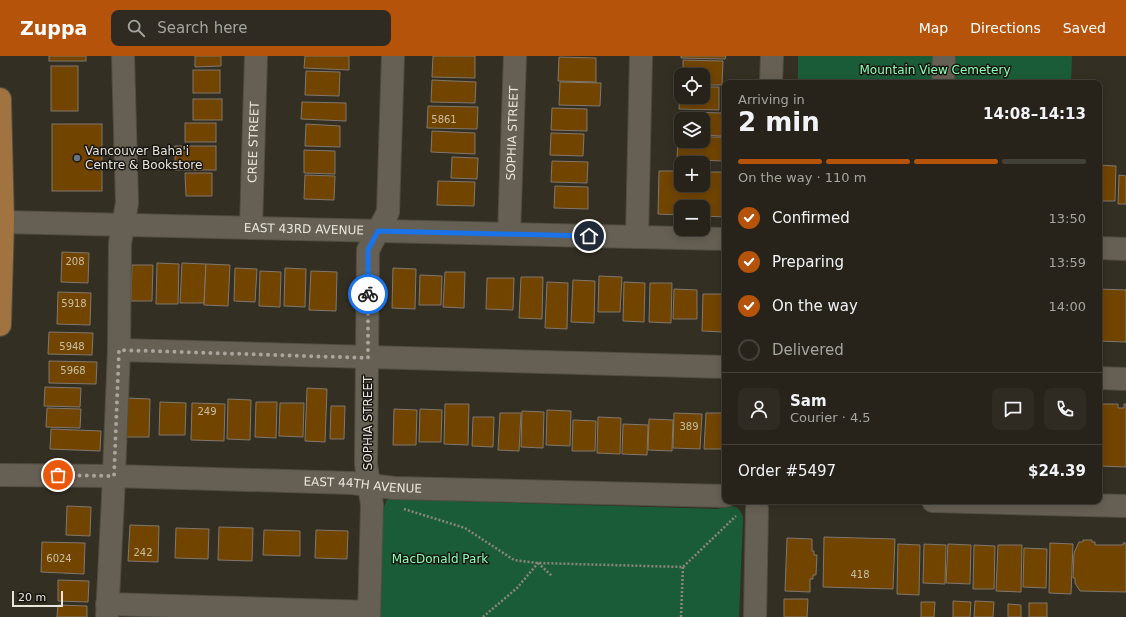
<!DOCTYPE html>
<html lang="en">
<head>
<meta charset="utf-8">
<style>
  body { margin:0; font-family:"DejaVu Sans",sans-serif; background:#2f2b23; color:#f1f3f6; height:100vh; display:flex; flex-direction:column; font-size:15px; white-space:nowrap }
  * { box-sizing:border-box; margin:0 }
  p { font-size:13px; color:#a4a4a2 }
  .icon { flex:none; width:22px; height:22px; fill:none; stroke:currentColor; stroke-width:2; stroke-linecap:round; stroke-linejoin:round }
  .map { position:relative; flex:1; overflow:hidden }
  .sheet { position:absolute; left:722px; top:24px; width:380px; height:424px; display:flex; flex-direction:column; background:#27231a; border-radius:8px; box-shadow:0 2px 10px #0003,0 0 0 1px #434039 }
  .sheet>* { flex:none }
  .controls { position:absolute; left:674px; top:12px; display:grid; gap:8px }
  .controls a { display:grid; place-items:center; width:36px; height:36px; border-radius:8px; background:#27231a; box-shadow:0 2px 10px #0003,0 0 0 1px #434039; font-size:20px }
  .scale { position:absolute; left:12px; bottom:10px; width:51px; box-sizing:border-box; padding-left:4px; border:2px solid #e8e5dd; border-top:0; font-size:11px; line-height:14px; white-space:nowrap; color:#e8e5dd; -webkit-text-stroke:3px #1a1712; paint-order:stroke }
  .pin { position:absolute; display:grid; place-items:center; width:34px; height:34px; color:#fff; margin:-17px; border:2px solid #fff; border-radius:50%; box-shadow:0 1px 4px #0007 }
  .courier { position:absolute; display:grid; place-items:center; width:40px; height:40px; margin:-20px; border:3px solid #1a73e8; border-radius:50%; background:#fff; color:#222; box-shadow:0 1px 5px #0007 }
  .overview em { font-style:normal; font-weight:800 }
  .overview div { display:flex; flex-direction:column-reverse }
  .overview { display:flex; align-items:center; justify-content:space-between; height:68px; padding:0 16px }
  h1 { font-size:26px; font-weight:800; line-height:30px }
  .bar { display:grid; grid-template-columns:repeat(4,1fr); gap:6px 4px; align-content:center; height:48px; padding:0 16px }
  .bar i { height:5px; border-radius:3px; background:#434039 }
  .bar .active { background:#b45309 }
  .bar p { grid-column:span 4 }
  .line { display:flex; align-items:center; gap:10px; padding:0 16px; border-top:1px solid #434039 }
  .line div { flex:1 }
  .round { display:grid; place-items:center; flex:none; width:42px; height:42px; border-radius:8px; background:#2f2b23 }
  ol { padding:0 16px; list-style:none }
  li { display:flex; align-items:center; gap:12px; height:44px }
  li p { margin-inline-start:auto }
  li .icon { padding:4px; border-radius:50%; background:#b45309; color:#fff; stroke-width:4 }
  li:last-child { color:#a4a4a2 }
  li i { width:22px; height:22px; border:2px solid #434039; border-radius:50% }
  header { display:flex; align-items:center; gap:24px; box-sizing:border-box; height:56px; padding:0 20px; background:#b45309; color:#fff }
  header strong { font-size:19px }
  nav { display:flex; gap:22px; margin-inline-start:auto; font-size:14px }
  .search { width:280px; height:36px; background:#2f2b23; display:flex; align-items:center; gap:10px; box-sizing:border-box; padding:0 14px; border-radius:8px; color:#a4a4a2; font-size:15px }
  .map>svg:first-child { display:block }
  .green { fill:#1b5c38 }
  .building { fill:#714500; stroke:#81776c }
  .lines { fill:none; stroke-linecap:round; stroke-linejoin:round }
  .minor-casing { stroke:#514d42; stroke-width:24 }
  .major-casing { stroke:#514d42; stroke-width:24 }
  .path { stroke:#8a867c; stroke-width:2.5; stroke-dasharray:2 2; stroke-linecap:butt }
  .minor { stroke:#666054; stroke-width:22 }
  .major { stroke:#a17340; stroke-width:22 }
  .done { stroke:#a9a59c; stroke-width:4; stroke-dasharray:0 7.2 }
  .route { stroke:#1a73e8; stroke-width:5 }
  .worship-dot { fill:#6b7280; stroke:#1a1712; stroke-width:1.5 }
  .labels { text-anchor:middle; dominant-baseline:central; stroke-width:3; stroke-linejoin:round; paint-order:stroke }
  .number-label { font-size:10px; fill:#cabda6 }
  .park-label { font-size:12px; fill:#88ffb6; stroke:#1a1712 }
  .street-label { font-size:12px; fill:#e8e5dd; stroke:#1a1712 }
  .poi-label { font-size:12px; fill:#e8e5dd; stroke:#1a1712; text-anchor:start }
</style>
</head>
<body>
<header>
<strong>Zuppa</strong>
<div class="search"><svg class="icon" aria-label="search" viewBox="0 0 24 24"><circle cx="10" cy="10" r="6"/><path d="M15 15l6 6"/></svg>Search here</div>
<nav><a>Map</a><a>Directions</a><a>Saved</a></nav>
</header>
<div class="map">
<svg width="1126" height="561" viewBox="0 0 1126 561">
  <rect width="100%" height="100%" fill="#342f23"/>
  <g class="green">
    <path d="M798 0H1072L1071 27H798Z"/>
    <path d="M394 441 417 444 717 453C729 450 738 446 743 461L739 561H379L383 453 387 444Z"/>
  </g>
  <g class="building">
    <rect x="49" y="0" width="37" height="5"/>
    <path d="M195 0H221V10L195 11Z"/>
    <path d="M305 0H349V14L304 12Z"/>
    <path d="M433 0H475V22L432 21Z"/>
    <path d="M681 0H726L725 3 681 2Z"/>
    <path d="M559 1 596 2V26L558 25Z"/>
    <path d="M683 4 723 5 722 29H703V19H683Z"/>
    <rect x="51" y="10" width="27" height="45"/>
    <rect x="193" y="14" width="27" height="23"/>
    <path d="M306 15 340 16 339 40 305 39Z"/>
    <path d="M432 24 476 26 475 47 431 46Z"/>
    <path d="M560 26 601 27 600 50 559 49Z"/>
    <path d="M680 30 681 41H703V31H719V54L679 53Z"/>
    <rect x="193" y="43" width="29" height="21"/>
    <path d="M302 46 346 47V65L301 63Z"/>
    <path d="M428 50 478 51 477 73 427 72Z"/>
    <path d="M552 52 587 53V75L551 74Z"/>
    <path d="M683 56 723 57 722 80 703 79V63H683Z"/>
    <rect x="185" y="67" width="31" height="19"/>
    <rect x="52" y="68" width="50" height="67"/>
    <path d="M306 68 340 70V91L305 90Z"/>
    <path d="M432 75 475 77V98L431 96Z"/>
    <path d="M551 77 584 78 583 100 550 99Z"/>
    <path d="M678 80H681V85H703V81H723L722 105 677 103Z"/>
    <rect x="175" y="90" width="41" height="24"/>
    <path d="M304 94 335 95V118L304 117Z"/>
    <path d="M452 101 478 102 477 123 451 122Z"/>
    <path d="M552 105 588 106 587 127 551 126Z"/>
    <path d="M1099 109 1116 110 1115 145H1099Z"/>
    <path d="M659 115H681V129H703V116H725V161L703 160V151H681V159L658 158Z"/>
    <path d="M185 117H212V140H186Z"/>
    <path d="M305 119 335 120 334 144 304 143Z"/>
    <path d="M1119 119 1126 120V148H1118Z"/>
    <path d="M438 125 475 126 474 150 437 149Z"/>
    <path d="M555 130 588 131V153L554 152Z"/>
    <path d="M62 196 89 197 88 227 61 226Z"/>
    <path d="M157 207 179 208 178 248H156Z"/>
    <path d="M182 207 206 208 204 247H180Z"/>
    <path d="M206 208 230 209 228 250 204 249Z"/>
    <path d="M132 209H153L152 245H131Z"/>
    <path d="M235 212 257 213 255 246 234 245Z"/>
    <path d="M285 212 306 213 305 251 284 250Z"/>
    <path d="M393 212 416 213 415 253 392 252Z"/>
    <path d="M260 215 281 216 280 251 259 250Z"/>
    <path d="M311 215 337 216 336 255 309 254Z"/>
    <path d="M445 216H465L464 252 443 251Z"/>
    <path d="M420 219 442 220 441 249H419Z"/>
    <path d="M599 220 622 221 620 256H598Z"/>
    <path d="M521 221H543L542 263 519 262Z"/>
    <path d="M487 222H514L513 254 486 253Z"/>
    <path d="M573 224 595 225 594 267 571 266Z"/>
    <path d="M547 226 568 227 567 273 545 272Z"/>
    <path d="M624 226 645 227 644 266 623 265Z"/>
    <path d="M650 227H672L671 267 649 266Z"/>
    <path d="M674 233 697 234V263H673Z"/>
    <path d="M1099 233 1126 234V286L1099 285Z"/>
    <path d="M58 236 91 237 90 269 57 268Z"/>
    <path d="M703 238H725L723 276 702 275Z"/>
    <path d="M49 276 93 277 92 299 48 298Z"/>
    <path d="M49 305 97 306 96 328 49 327Z"/>
    <path d="M45 331 81 332 80 351 44 350Z"/>
    <path d="M307 332 327 333 325 386 305 385Z"/>
    <path d="M127 342 150 343 149 381H126Z"/>
    <path d="M228 343 251 344 250 384 227 383Z"/>
    <path d="M160 346 186 347 185 379H159Z"/>
    <path d="M256 346H277L276 382 255 381Z"/>
    <path d="M192 347 225 348 224 385 191 384Z"/>
    <path d="M280 347H304L303 381 279 380Z"/>
    <path d="M445 348H469L468 389 444 388Z"/>
    <path d="M1100 348H1118V352H1124V348H1126V411L1099 410V351H1100Z"/>
    <path d="M331 350H345L344 383H330Z"/>
    <path d="M47 352 81 353 80 372 46 371Z"/>
    <path d="M394 353 417 354 416 389H393Z"/>
    <path d="M420 353 442 354 441 386H419Z"/>
    <path d="M547 354 571 355 570 390 546 389Z"/>
    <path d="M522 355 544 356 543 392 521 391Z"/>
    <path d="M500 357H521L519 395 498 394Z"/>
    <path d="M674 357 702 358 700 393 673 392Z"/>
    <path d="M706 357H725V393H704Z"/>
    <path d="M473 361H494L493 391 472 390Z"/>
    <path d="M598 361 621 362 620 398 597 397Z"/>
    <path d="M649 363 673 364 672 395 648 394Z"/>
    <path d="M573 364 596 365 595 395H572Z"/>
    <path d="M623 368 648 369 647 399 622 398Z"/>
    <path d="M51 373 101 375 100 395 50 393Z"/>
    <path d="M67 450 91 451 90 480 66 479Z"/>
    <path d="M130 469 159 470 158 506 128 505Z"/>
    <path d="M219 471 253 472 252 505 218 504Z"/>
    <path d="M176 472 209 473 208 503 175 502Z"/>
    <path d="M264 474 300 475V500L263 499Z"/>
    <path d="M316 474 348 475 347 503 315 502Z"/>
    <path d="M824 481 895 483 893 533 823 531Z"/>
    <path d="M787 482 812 483V495H814V499H817L816 519H813V523H810V536L785 535Z"/>
    <path d="M1083 484H1092V486H1095V489H1123V487H1126V536L1080 535 1075 527V522H1073L1074 497 1079 486H1083Z"/>
    <path d="M42 486 85 487 84 518 41 516Z"/>
    <path d="M1050 487 1073 488 1071 538 1049 537Z"/>
    <path d="M898 488 920 489 919 539 897 538Z"/>
    <path d="M924 488 946 489 945 528 923 527Z"/>
    <path d="M948 488 971 489 970 528 946 527Z"/>
    <path d="M974 489 995 490 994 533H973Z"/>
    <path d="M998 489H1022L1021 536 996 535Z"/>
    <path d="M1024 492 1047 493 1046 532 1023 531Z"/>
    <path d="M58 524 89 525 88 546 58 545Z"/>
    <path d="M784 543H808L807 561H784Z"/>
    <path d="M953 545 971 546 970 561H953Z"/>
    <path d="M975 545 994 546 993 561H974Z"/>
    <path d="M921 546H935L934 561H921Z"/>
    <rect x="1029" y="547" width="18" height="14"/>
    <path d="M1008 548 1021 549V561H1008Z"/>
    <path d="M58 549 87 550V561H57Z"/>
  </g>
  <g class="lines">
    <defs>
      <g id="minor">
        <path d="M771 27 772 0"/>
        <path d="M943 27 944 0"/>
        <path id="s1" d="M3 166 725 183"/>
        <path id="s2" d="M251 172 256 0"/>
        <path id="s3" d="M509 178 515 0"/>
        <path d="M637 181 641 0"/>
        <path d="M1099 192 1126 193"/>
        <path d="M119 294 725 311"/>
        <path d="M1099 322 1126 323"/>
        <path id="s4" d="M0 419 114 420 352 427 394 432 725 440"/>
        <path d="M933 445 1126 450"/>
        <path d="M107 548 369 556"/>
        <path d="M107 561 113 442 119 294 120 187 127 147 123 0"/>
        <path d="M369 561 372 449 366 408 368 194 388 156 393 0"/>
        <path d="M755 561 757 453"/>
      </g>
      <path id="major" d="M0 43 3 166 0 269"/>
    </defs>
    <use href="#minor" class="minor-casing"/>
    <use href="#major" class="major-casing"/>
    <g class="path">
      <path d="M404 453 465 472 514 504 538 507 683 511 736 460"/>
      <path d="M538 507 552 520"/>
      <path d="M483 561 517 532 538 507"/>
      <path d="M681 561 683 511"/>
    </g>
    <use href="#minor" class="minor"/>
    <use href="#major" class="major"/>
  </g>
  <g class="lines">
    <path class="done" d="M58 419 114 420 119 294 368 302V238"/>
    <path class="route" d="M368 238V194L378 175 589 180"/>
  </g>
  <circle class="worship-dot" cx="77" cy="102" r="4"/>
  <g class="labels">
    <g class="number-label">
      <text x="444" y="63">5861</text>
      <text x="75" y="205">208</text>
      <text x="74" y="247">5918</text>
      <text x="72" y="290">5948</text>
      <text x="73" y="314">5968</text>
      <text x="207" y="355">249</text>
      <text x="689" y="370">389</text>
      <text x="143" y="496">242</text>
      <text x="59" y="502">6024</text>
      <text x="860" y="518">418</text>
    </g>
    <g class="park-label">
      <text x="935" y="14">Mountain View Cemetery</text>
      <text x="440" y="503">MacDonald Park</text>
    </g>
    <g class="street-label">
      <text stroke="none"><textPath href="#s3" startOffset="101">SOPHIA STREET</textPath></text>
      <text stroke="none"><textPath href="#s2" startOffset="86">CREE STREET</textPath></text>
      <text stroke="none"><textPath href="#s1" startOffset="301">EAST 43RD AVENUE</textPath></text>
      <text transform="translate(368 367) rotate(-90)">SOPHIA STREET</text>
      <text stroke="none"><textPath href="#s4" startOffset="363">EAST 44TH AVENUE</textPath></text>
    </g>
    <g class="poi-label">
      <text x="85" y="95">Vancouver Baha'i<tspan x="85" dy="14">Centre &amp; Bookstore</tspan></text>
    </g>
  </g>
</svg>
<div class="controls">
<a><svg class="icon" aria-label="locate" viewBox="0 0 24 24"><circle cx="12" cy="12" r="6"/><path d="M12 2v4M12 18v4M2 12h4M18 12h4"/></svg></a>
<a><svg class="icon" aria-label="layers" viewBox="0 0 24 24"><path d="M12 4l9 5-9 5-9-5zM3 14l9 5 9-5"/></svg></a>
<a>+</a>
<a>−</a>
</div>
<div class="scale">20 m</div>
<div class="pin" style="left:58px;top:419px;background:#ea580c"><svg class="icon" aria-label="bag" viewBox="0 0 24 24"><path d="M5 8h14l-1 12H6zM9 8a3 3 0 0 1 6 0"/></svg></div>
<div class="pin" style="left:589px;top:180px;background:#1f2937"><svg class="icon" aria-label="home" viewBox="0 0 24 24"><path d="M3 11l9-7 9 7M6 9v11h12V9"/></svg></div>
<div class="courier" style="left:368px;top:238px"><svg class="icon" aria-label="bike" viewBox="0 0 24 24"><circle cx="6" cy="16" r="4"/><circle cx="18" cy="16" r="4"/><path d="M6 16l4-8h5l3 8M10 8l3 8H6M13 5h3"/></svg></div>
<section class="sheet">
<div class="overview"><div><h1>2 min</h1><p>Arriving in</p></div><em>14:08–14:13</em></div>
<div class="bar"><i class="active"></i><i class="active"></i><i class="active"></i><i></i><p>On the way · 110 m</p></div>
<ol>
<li><svg class="icon" aria-label="check" viewBox="0 0 24 24"><path d="M5 12l5 5 9-10"/></svg>Confirmed<p>13:50</p></li>
<li><svg class="icon" aria-label="check" viewBox="0 0 24 24"><path d="M5 12l5 5 9-10"/></svg>Preparing<p>13:59</p></li>
<li><svg class="icon" aria-label="check" viewBox="0 0 24 24"><path d="M5 12l5 5 9-10"/></svg>On the way<p>14:00</p></li>
<li><i></i>Delivered</li>
</ol>
<div class="line" style="height:72px"><a class="round"><svg class="icon" aria-label="person" viewBox="0 0 24 24"><circle cx="12" cy="8" r="4"/><path d="M4 21q1-7 8-7t8 7"/></svg></a><div><b>Sam</b><p>Courier · 4.5</p></div><a class="round"><svg class="icon" aria-label="chat" viewBox="0 0 24 24"><path d="M4 5h16v11H9l-5 4z"/></svg></a><a class="round"><svg class="icon" aria-label="phone" viewBox="0 0 24 24"><path d="M5 4h4l2 5-3 2q2 4 5 5l2-3 5 2v4C11 20 4 13 5 4z"/></svg></a></div>
<div class="line" style="height:52px"><div>Order #5497</div><b>$24.39</b></div>
</section>
</div>
</body>
</html>
